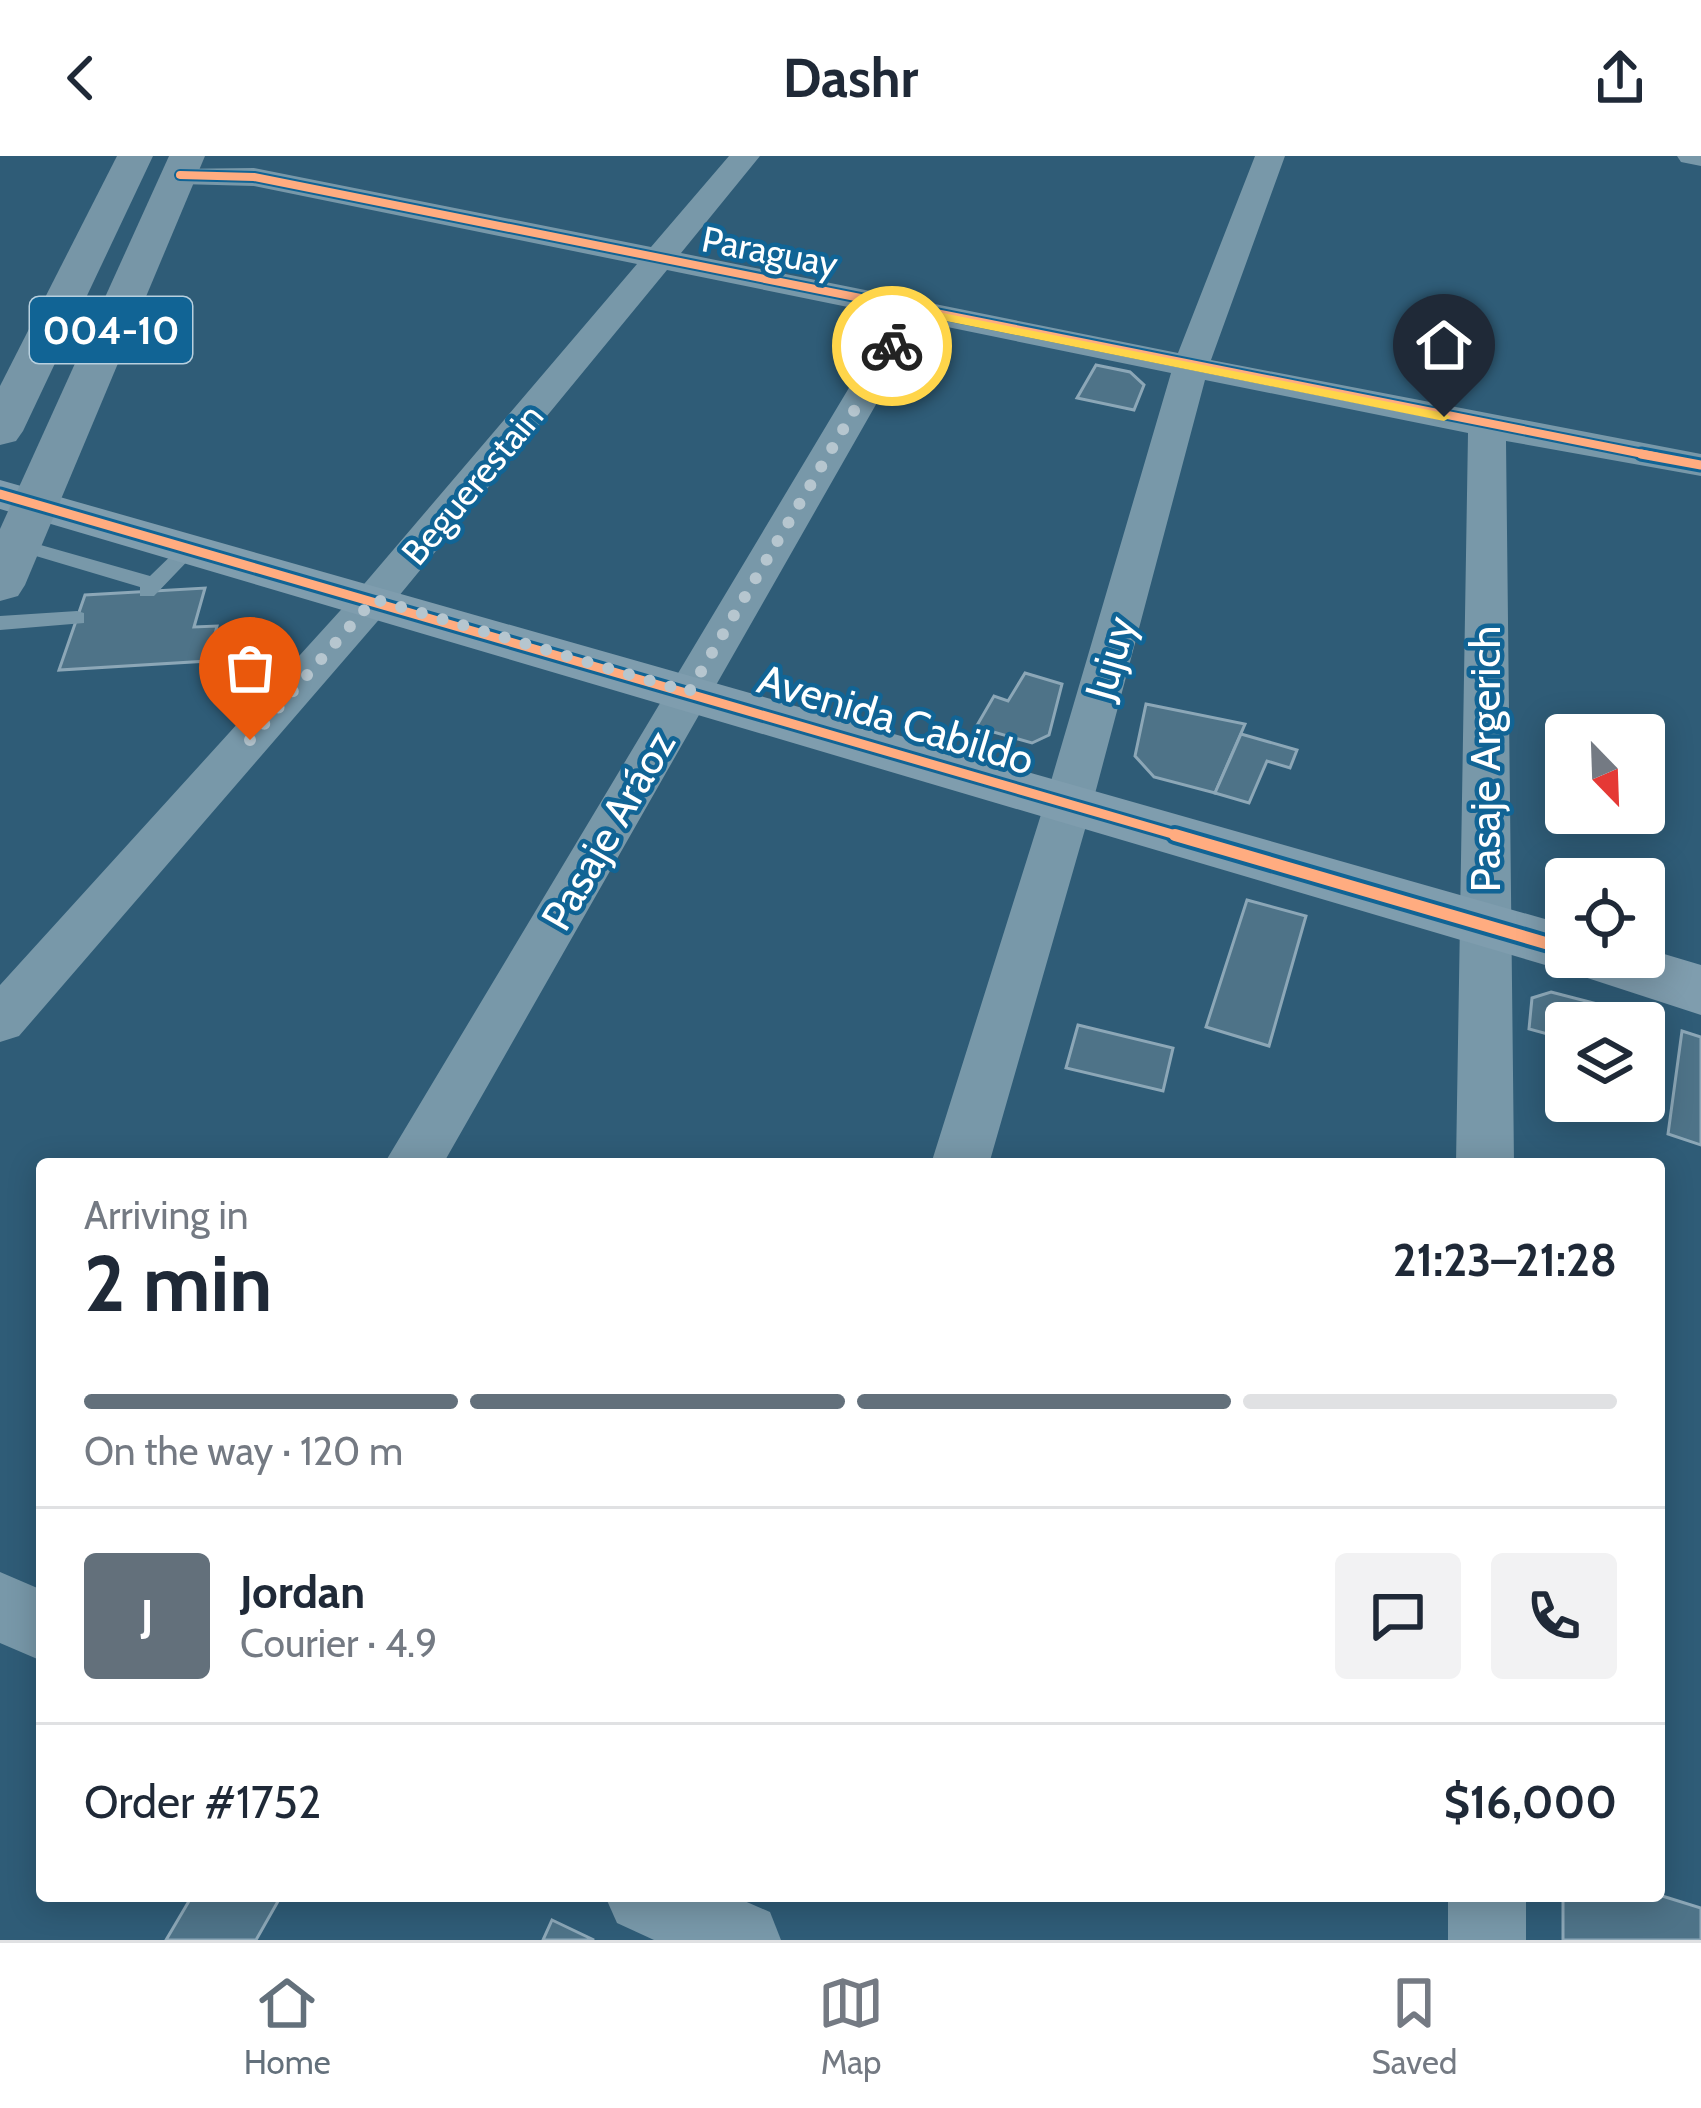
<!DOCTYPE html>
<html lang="en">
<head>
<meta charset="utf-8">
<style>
  body { margin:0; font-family:Cabin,sans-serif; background:#f2f2f3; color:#1f2937; height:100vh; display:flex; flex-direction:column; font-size:45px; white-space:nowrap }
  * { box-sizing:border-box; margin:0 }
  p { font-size:39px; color:#747a83 }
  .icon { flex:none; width:66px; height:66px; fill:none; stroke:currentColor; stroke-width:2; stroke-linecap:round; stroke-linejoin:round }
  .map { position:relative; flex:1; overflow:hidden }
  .drawer { position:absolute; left:36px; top:1002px; width:1629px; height:744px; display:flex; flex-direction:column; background:#fff; border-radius:12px; box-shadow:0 6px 30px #0003 }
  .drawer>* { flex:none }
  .needle { width:78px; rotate:157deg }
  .controls { position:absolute; left:1545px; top:558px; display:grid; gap:24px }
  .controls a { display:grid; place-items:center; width:120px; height:120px; border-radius:12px; background:#fff; box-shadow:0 6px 30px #0003; font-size:60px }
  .pin { position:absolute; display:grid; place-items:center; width:102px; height:102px; color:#fff; margin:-123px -51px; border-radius:50% 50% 50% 0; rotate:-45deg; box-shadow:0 0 12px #0007 }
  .pin .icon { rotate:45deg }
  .courier { position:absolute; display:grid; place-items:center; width:120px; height:120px; margin:-60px; border:9px solid #ffd54a; border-radius:50%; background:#fff; color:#222; box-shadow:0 3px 15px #0007 }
  .headline em { font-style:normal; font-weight:700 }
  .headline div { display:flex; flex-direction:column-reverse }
  .headline { display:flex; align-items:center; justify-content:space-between; height:204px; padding:0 48px }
  h1 { font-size:78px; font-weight:700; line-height:90px }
  .bar { display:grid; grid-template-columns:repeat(4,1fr); gap:18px 12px; align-content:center; height:144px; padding:0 48px }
  .bar i { height:15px; border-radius:9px; background:#e0e1e3 }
  .bar .on { background:#63707b }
  .bar p { grid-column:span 4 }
  .line { display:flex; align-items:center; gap:30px; padding:0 48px; border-top:3px solid #e0e1e3 }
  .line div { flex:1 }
  .round { display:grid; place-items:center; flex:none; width:126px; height:126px; border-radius:12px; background:#f2f2f3 }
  header { display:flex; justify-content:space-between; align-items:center; height:156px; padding:0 48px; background:#fff; font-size:54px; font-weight:700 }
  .tabs { display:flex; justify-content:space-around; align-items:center; height:168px; border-top:3px solid #e0e1e3; background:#fff; font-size:33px; color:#747a83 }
  .tabs a { display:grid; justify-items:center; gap:6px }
  .tabs .on { color:#63707b }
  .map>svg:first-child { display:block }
  .building { fill:#4e7388; stroke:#8ca7b7; stroke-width:3 }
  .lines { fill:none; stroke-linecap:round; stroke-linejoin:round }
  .lane { fill:#7898a9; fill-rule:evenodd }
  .street { fill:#7898a9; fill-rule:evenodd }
  .secondary { fill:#7f9dae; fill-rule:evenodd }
  .primary { fill:#7796a7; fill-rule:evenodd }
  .cycleway-far2-casing { stroke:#116495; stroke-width:12 }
  .cycleway-far1-casing { stroke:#116495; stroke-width:15 }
  .cycleway-casing { stroke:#116495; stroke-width:20 }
  .cycleway-far2 { stroke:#ffac80; stroke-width:8 }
  .cycleway-far1 { stroke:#ffac80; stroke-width:9 }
  .cycleway { stroke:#ffac80; stroke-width:12 }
  .route { fill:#ffd54a }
  .done { stroke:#b6c6cf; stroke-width:12; stroke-dasharray:0 21.6 }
  .labels { text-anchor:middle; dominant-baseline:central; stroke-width:9; stroke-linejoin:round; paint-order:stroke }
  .far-street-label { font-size:36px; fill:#fff; stroke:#116495 }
  .shield { fill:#116495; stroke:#b8d0df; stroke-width:3 }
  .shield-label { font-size:39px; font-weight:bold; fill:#fff }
  .street-label { font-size:42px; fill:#fff; stroke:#116495 }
</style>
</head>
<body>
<header><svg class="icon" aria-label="back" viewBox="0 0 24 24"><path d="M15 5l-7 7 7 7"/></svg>Dashr<svg class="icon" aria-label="share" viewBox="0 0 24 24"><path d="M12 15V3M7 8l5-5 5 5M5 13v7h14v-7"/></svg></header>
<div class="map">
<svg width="1701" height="1784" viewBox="0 0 1701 1784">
  <rect width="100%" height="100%" fill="#2f5c77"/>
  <g class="building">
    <path d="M1096 209 1130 216 1144 229 1134 254 1077 242Z"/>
    <path d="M205 432 194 471 217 470 208 505 59 514 85 439Z"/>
    <path d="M1025 517 1062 528 1049 579 1032 587 976 571 994 540 1008 545Z"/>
    <path d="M1146 548 1245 568 1215 637 1154 621 1135 600Z"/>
    <path d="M1241 578 1297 594 1290 612 1267 605 1249 647 1215 637Z"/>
    <path d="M1247 744 1306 760 1269 890 1206 871Z"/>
    <path d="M1551 836 1621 854 1619 867H1566V883L1529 873 1532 842Z"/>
    <path d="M1078 869 1173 892 1163 935 1066 912Z"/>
    <path d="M1682 875 1701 881V989L1668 978Z"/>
    <path d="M1659 1739 1701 1752V1784H1563V1740Z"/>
    <path d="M192 1740H281L256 1784H166Z"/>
    <path d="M552 1764 594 1784H543Z"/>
  </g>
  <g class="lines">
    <g class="lane">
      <path d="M16 382 150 420 183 388 190 386 200 392 154 440H140V431L9 392V384Z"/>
      <path d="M77 455 84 457V467L0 474V460Z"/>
    </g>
    <g class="street">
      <path d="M729 0H760L681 97 1178 197 1255 0H1285L1211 204 1701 298V320L1506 285 1514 1008H1456L1468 277 1205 224 1092 649 989 1008H931L1044 649 1171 217 923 166 443 1008H384L892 160 667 114 389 452 19 880 0 886V829L359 434 637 108 254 30 180 28 165 19 169 13 254 12 651 91Z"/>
      <path d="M1677 0H1701V10L1681 6Z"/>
      <path d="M0 1416 42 1434V1505L0 1487Z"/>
      <path d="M605 1740H733L770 1756 781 1784H654L617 1767Z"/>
      <rect x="1448" y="1740" width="78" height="44"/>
    </g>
    <path class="secondary" d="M0 324 1566 769V801H1644V792L1701 809V859L1569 816 0 353Z"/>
    <g class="primary">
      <path d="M117 0H153L23 275 16 285 0 289V230Z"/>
      <path d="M169 0H205L25 429 18 440 0 445V373Z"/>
    </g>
    <defs>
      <path id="cycleway-far2" d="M180 19 254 21 1658 301"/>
      <g id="cycleway-far1">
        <path d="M1641 298 1701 309"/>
        <path d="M0 338 1186 682"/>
      </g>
      <path id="cycleway" d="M1175 679 1566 793"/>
    </defs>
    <use href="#cycleway-far2" class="cycleway-far2-casing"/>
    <use href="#cycleway-far1" class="cycleway-far1-casing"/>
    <use href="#cycleway" class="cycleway-casing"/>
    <use href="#cycleway-far2" class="cycleway-far2"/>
    <use href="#cycleway-far1" class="cycleway-far1"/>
    <use href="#cycleway" class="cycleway"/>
  </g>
  <path class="route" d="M913 151 1444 257 1451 261 1444 265 916 159 897 192H888Z"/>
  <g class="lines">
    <path class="done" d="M250 584 374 443 689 536 892 190"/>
  </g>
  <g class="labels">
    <g class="far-street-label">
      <text transform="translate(770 95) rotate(11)">Paraguay</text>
      <text transform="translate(472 328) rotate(-50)">Beguerestain</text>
    </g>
    <rect class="shield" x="30" y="141" width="162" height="66" rx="9"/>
    <g class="shield-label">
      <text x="111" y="174">004-10</text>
    </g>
    <g class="street-label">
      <text transform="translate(1110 502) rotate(-74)">Jujuy</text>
      <text transform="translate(896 563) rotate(17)">Avenida Cabildo</text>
      <text transform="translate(1485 603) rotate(-90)">Pasaje Argerich</text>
      <text transform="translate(608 674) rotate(-60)">Pasaje Aráoz</text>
    </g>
  </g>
</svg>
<div class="controls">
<a><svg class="needle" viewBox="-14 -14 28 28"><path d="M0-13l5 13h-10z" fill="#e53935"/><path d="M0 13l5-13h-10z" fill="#747a83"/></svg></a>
<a><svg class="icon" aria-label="locate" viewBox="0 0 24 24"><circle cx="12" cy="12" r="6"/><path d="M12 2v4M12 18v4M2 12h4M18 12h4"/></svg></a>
<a><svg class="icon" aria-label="layers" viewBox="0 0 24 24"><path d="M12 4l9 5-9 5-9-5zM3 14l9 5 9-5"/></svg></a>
</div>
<div class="pin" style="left:250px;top:584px;background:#ea580c"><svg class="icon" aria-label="bag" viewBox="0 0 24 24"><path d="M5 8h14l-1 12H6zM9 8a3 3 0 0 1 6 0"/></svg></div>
<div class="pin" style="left:1444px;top:261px;background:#1f2937"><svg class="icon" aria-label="home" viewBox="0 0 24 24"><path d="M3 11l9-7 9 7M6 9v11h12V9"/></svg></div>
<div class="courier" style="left:892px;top:190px"><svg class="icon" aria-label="bike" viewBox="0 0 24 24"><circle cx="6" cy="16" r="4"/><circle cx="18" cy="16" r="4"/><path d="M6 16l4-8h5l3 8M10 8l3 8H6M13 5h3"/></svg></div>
<section class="drawer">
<div class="headline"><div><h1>2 min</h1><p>Arriving in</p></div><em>21:23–21:28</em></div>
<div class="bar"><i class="on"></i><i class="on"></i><i class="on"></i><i></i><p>On the way · 120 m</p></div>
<div class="line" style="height:216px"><b class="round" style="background:#63707b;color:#fff">J</b><div><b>Jordan</b><p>Courier · 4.9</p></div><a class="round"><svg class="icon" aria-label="chat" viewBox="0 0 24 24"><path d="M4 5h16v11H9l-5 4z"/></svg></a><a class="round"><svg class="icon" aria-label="phone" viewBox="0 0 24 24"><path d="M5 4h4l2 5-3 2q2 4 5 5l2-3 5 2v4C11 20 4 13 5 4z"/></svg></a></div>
<div class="line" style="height:156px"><div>Order #1752</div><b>$16,000</b></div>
</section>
</div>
<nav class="tabs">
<a class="on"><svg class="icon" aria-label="home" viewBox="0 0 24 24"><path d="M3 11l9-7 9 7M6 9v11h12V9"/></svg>Home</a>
<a><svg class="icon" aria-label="map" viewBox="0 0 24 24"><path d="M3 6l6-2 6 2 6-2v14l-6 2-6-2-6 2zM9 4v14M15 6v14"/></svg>Map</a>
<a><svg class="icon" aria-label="saved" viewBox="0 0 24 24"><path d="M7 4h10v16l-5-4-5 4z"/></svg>Saved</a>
</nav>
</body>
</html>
